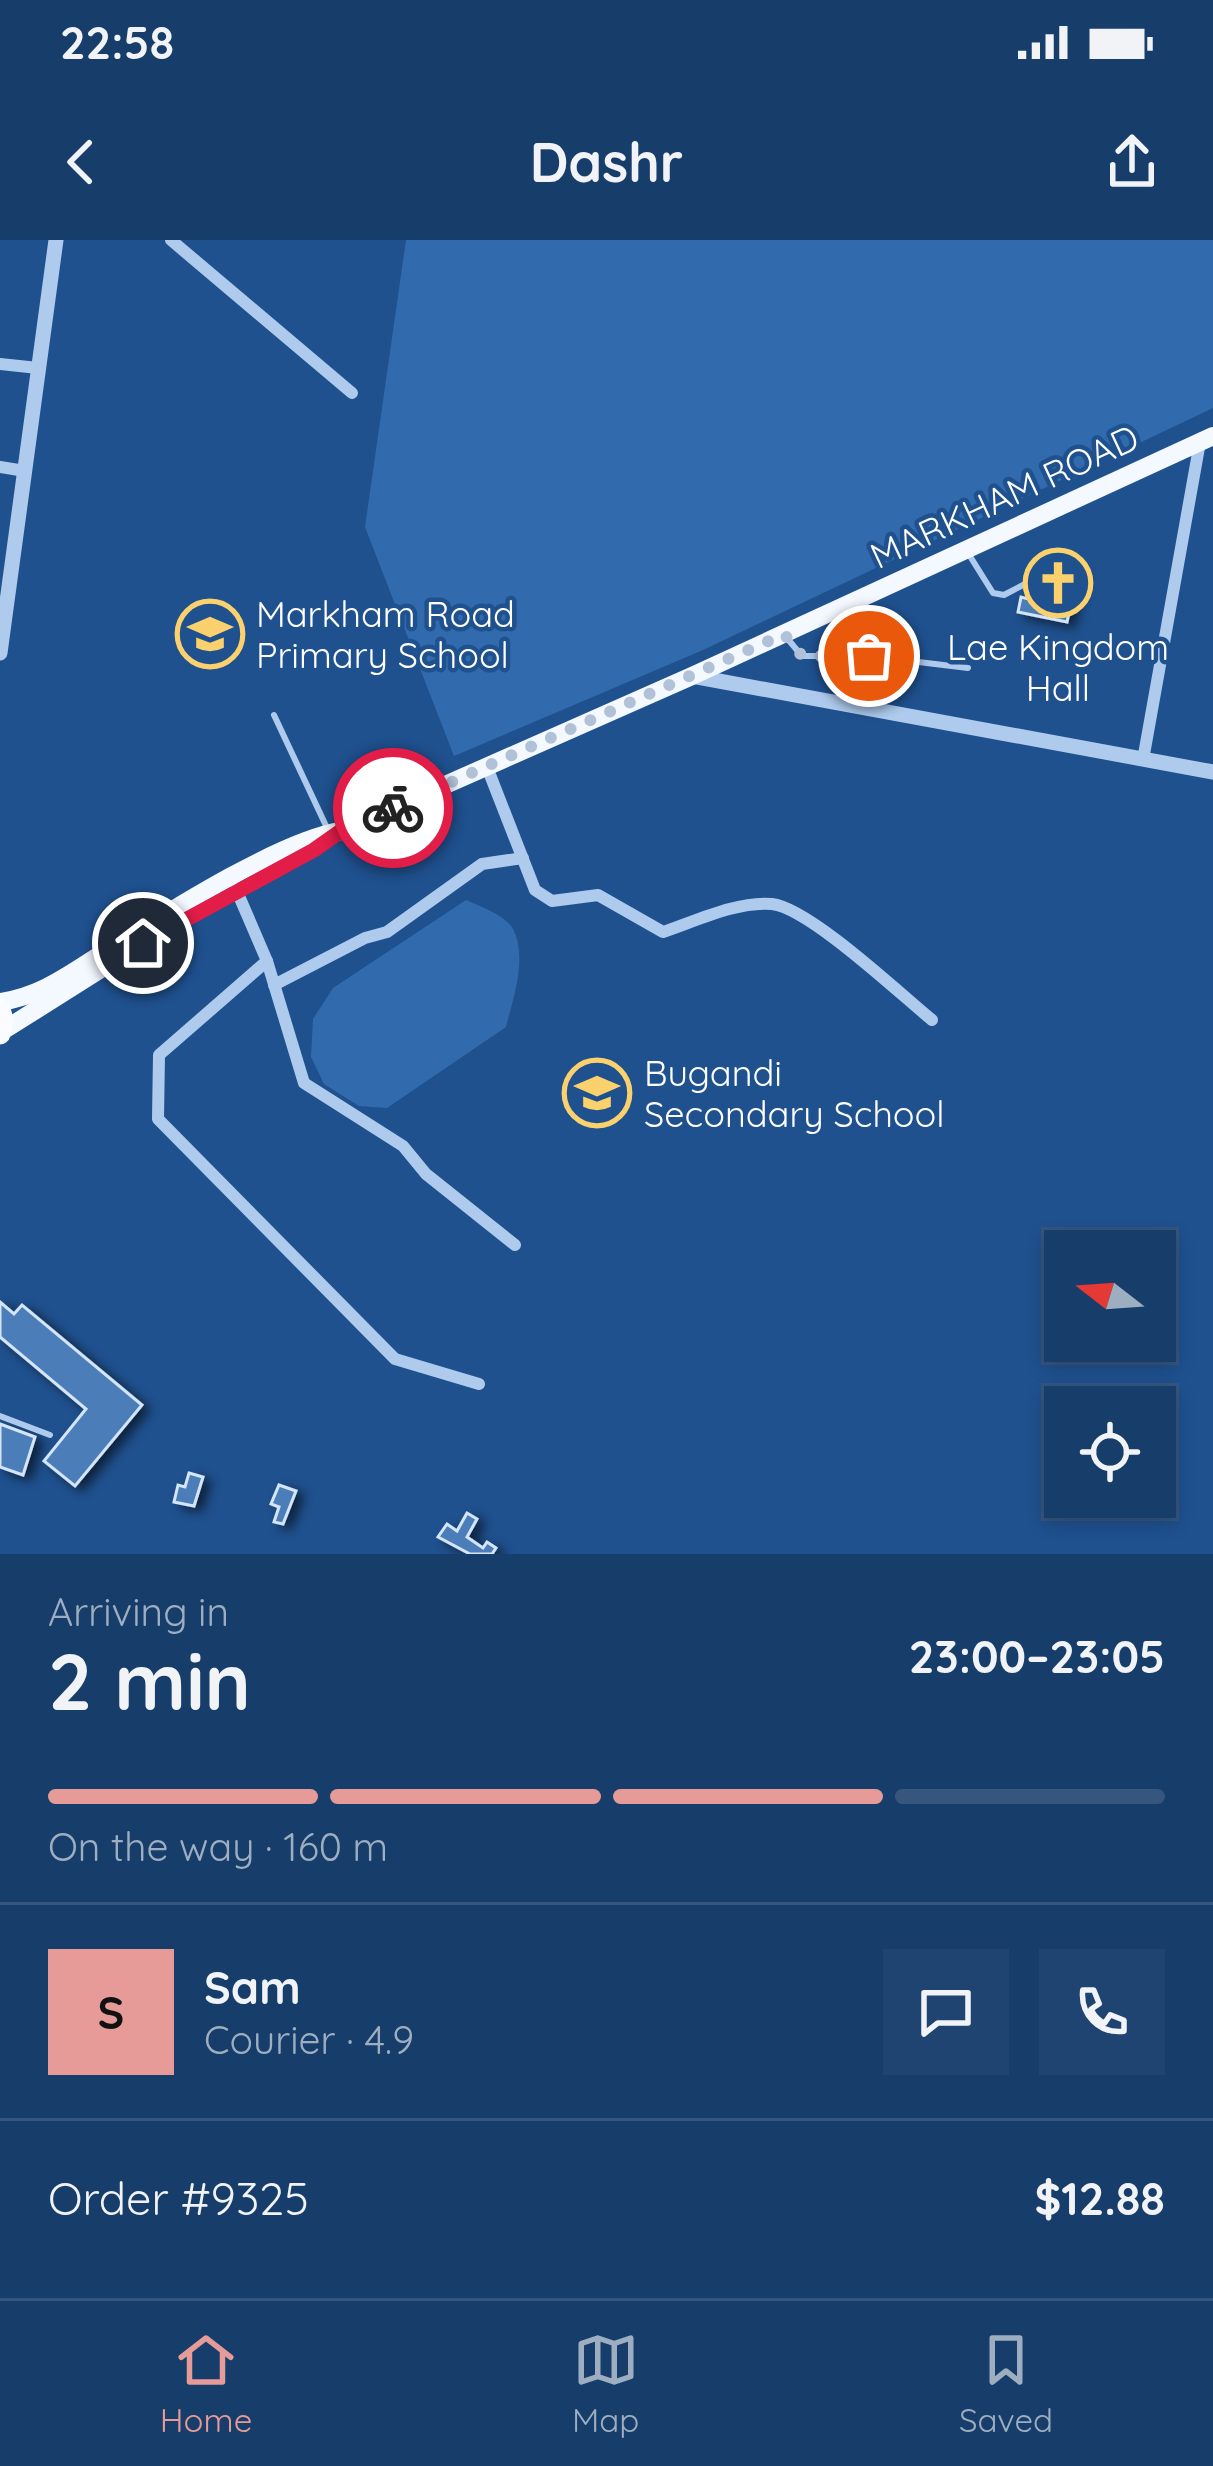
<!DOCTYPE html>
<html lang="en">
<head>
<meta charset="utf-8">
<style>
  body { margin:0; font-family:Quicksand,sans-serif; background:#204471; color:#f1f3f6; height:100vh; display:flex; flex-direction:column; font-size:45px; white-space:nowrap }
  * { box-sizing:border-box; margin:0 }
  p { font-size:39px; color:#9eaec1 }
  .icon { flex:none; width:66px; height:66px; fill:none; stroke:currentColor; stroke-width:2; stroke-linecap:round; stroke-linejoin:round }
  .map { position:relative; height:1314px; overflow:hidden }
  .drawer { display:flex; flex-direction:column; background:#173d6b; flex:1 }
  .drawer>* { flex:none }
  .needle { width:78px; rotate:287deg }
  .tools { position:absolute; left:1044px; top:990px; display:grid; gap:24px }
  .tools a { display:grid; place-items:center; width:132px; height:132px; border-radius:0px; background:#173d6b; box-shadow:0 6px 18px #0003,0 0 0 3px #36567e; font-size:60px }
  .pin { position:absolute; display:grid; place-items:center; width:102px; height:102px; color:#fff; margin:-51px; border:6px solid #fff; border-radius:50%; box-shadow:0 3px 12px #0007 }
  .courier { position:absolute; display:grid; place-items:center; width:120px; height:120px; margin:-60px; border:9px solid #e11d48; border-radius:50%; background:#fff; color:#222; box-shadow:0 3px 15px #0007 }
  .summary em { font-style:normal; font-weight:800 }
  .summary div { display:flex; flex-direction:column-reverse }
  .summary { display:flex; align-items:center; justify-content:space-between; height:204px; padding:0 48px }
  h1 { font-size:78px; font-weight:800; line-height:90px }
  .bar { display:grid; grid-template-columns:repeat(4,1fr); gap:18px 12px; align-content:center; height:144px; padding:0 48px }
  .bar i { height:15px; border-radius:9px; background:#36567e }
  .bar .current { background:#e69b98 }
  .bar p { grid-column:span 4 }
  .line { display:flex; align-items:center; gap:30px; padding:0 48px; border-top:3px solid #36567e }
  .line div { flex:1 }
  .round { display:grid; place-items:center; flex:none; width:126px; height:126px; border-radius:0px; background:#204471 }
  .status { display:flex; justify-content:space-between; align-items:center; height:84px; padding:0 60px; background:#173d6b; direction:ltr }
  .status svg { height:33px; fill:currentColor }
  header { display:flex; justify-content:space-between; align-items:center; height:156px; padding:0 48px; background:#173d6b; font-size:54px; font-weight:800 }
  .menu { display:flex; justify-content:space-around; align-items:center; height:168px; border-top:3px solid #36567e; background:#173d6b; font-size:33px; color:#9eaec1 }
  .menu a { display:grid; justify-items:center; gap:6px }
  .menu .current { color:#e69b98 }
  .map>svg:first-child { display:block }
  .green { fill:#326bad }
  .building { fill:#4b7db8; stroke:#d4e5f9; stroke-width:3; filter:url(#shadow) }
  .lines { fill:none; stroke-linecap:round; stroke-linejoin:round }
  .service { stroke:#aecbed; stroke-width:6 }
  .minor { stroke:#aecbed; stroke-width:12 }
  .tertiary { stroke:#aecbed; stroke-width:15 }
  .primary { stroke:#f4f8ff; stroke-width:18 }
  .trunk { stroke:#fafcff; stroke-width:21 }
  .done { stroke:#b1c2d8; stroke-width:12; stroke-dasharray:0 21.6 }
  .route { stroke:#e11d48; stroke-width:15 }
  .labels { text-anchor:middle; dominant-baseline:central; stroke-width:9; stroke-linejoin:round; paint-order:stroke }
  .street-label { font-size:36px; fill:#fff; stroke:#1f518f }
  .poi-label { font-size:36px; fill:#fff; stroke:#1f518f; text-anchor:start }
</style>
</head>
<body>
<div class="status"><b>22:58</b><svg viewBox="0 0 49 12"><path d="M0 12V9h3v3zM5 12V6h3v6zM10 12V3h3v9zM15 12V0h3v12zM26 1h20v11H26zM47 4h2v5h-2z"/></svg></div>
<header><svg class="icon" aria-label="back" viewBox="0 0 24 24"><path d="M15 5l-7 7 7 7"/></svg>Dashr<svg class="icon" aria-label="share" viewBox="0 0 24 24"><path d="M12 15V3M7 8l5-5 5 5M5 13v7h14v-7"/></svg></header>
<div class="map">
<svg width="1213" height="1314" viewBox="0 0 1213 1314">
  <defs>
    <filter id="shadow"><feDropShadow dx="7" dy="4.5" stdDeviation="6" flood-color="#0009"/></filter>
  </defs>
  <rect width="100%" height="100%" fill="#1f518f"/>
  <g class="green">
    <path d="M406 0H1213V168L703 410 454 516 365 287Z"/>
    <path d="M466 660C481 667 507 675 514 691 527 720 513 759 506 787L387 868 359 866 324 844 311 817 313 779 333 748Z"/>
  </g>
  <g class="building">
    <path d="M1044 323 1078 330 1067 382 1018 372 1021 357 1036 361Z"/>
    <path d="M0 1062 14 1074 22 1065 142 1165 75 1246 44 1221 86 1169 0 1097Z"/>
    <path d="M0 1184 35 1197 23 1235 0 1227Z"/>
    <path d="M189 1233 203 1237 194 1266 174 1262 178 1245 185 1247Z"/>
    <path d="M279 1245 296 1251 283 1284 274 1282 279 1267 271 1264Z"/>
    <path d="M467 1273 477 1279 467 1297 483 1308 487 1302 496 1308 492 1314H470L438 1297 447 1284 457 1291Z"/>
  </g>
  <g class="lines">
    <g class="service">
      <path d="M968 313 993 353 1004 355 1027 343"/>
      <path d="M786 397 802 416H869L968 428"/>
      <path d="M274 475 328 590"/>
      <path d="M0 1176 50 1195"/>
    </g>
    <g class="minor">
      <path d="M171 0 352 153"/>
      <path d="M0 124 38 128"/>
      <path d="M0 227 25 231"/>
      <path d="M1143 520 1200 202"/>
      <path d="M487 527 535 650 552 661 598 655 663 692C696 681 737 661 772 664 809 668 899 753 932 780"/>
      <path d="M236 649 267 721 304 843 403 906 426 934 515 1005"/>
      <path d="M267 721 159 815 158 879 395 1119 479 1144"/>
      <path d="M274 745 365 698 387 692 482 624 523 618"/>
    </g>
    <g class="tertiary">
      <path d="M0 413 56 0"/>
      <path d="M692 436 1213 532"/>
    </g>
    <g class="primary">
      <path d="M0 762C43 756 72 732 108 710 164 675 279 601 341 591L692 436 1213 196"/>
      <path d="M1 792 139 705"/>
    </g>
    <path class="trunk" d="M0 769 3 780 0 794"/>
  </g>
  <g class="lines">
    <path class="done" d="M393 568 784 394 802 416H869"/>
    <path class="route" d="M143 703 314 610 341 591 393 568"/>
  </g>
  <defs>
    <symbol id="church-ring" viewBox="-11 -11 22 22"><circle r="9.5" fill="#1f518f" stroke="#fbd16e" stroke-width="1.5"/><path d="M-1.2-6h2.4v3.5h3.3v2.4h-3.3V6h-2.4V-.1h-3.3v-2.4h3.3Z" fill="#fbd16e"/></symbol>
    <symbol id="school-ring" viewBox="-11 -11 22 22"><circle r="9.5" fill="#1f518f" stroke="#fbd16e" stroke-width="1.5"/><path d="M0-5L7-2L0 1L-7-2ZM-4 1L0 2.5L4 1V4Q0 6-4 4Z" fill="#fbd16e"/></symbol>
  </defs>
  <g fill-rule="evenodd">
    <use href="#church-ring" x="1020" y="305" width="76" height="76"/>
    <use href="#school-ring" x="172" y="356" width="76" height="76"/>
    <use href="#school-ring" x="559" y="815" width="76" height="76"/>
  </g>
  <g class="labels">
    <g class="street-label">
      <text transform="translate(1004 256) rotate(-25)">MARKHAM ROAD</text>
    </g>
    <g class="poi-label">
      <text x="256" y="373">Markham Road<tspan x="256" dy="41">Primary School</tspan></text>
      <text x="1058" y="406" text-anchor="middle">Lae Kingdom<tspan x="1058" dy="41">Hall</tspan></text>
      <text x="644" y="832">Bugandi<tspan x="644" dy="41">Secondary School</tspan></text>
    </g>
  </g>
</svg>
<div class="tools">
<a><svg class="needle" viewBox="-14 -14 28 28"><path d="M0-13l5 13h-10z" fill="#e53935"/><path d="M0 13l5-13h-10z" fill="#9eaec1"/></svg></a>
<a><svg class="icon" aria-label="locate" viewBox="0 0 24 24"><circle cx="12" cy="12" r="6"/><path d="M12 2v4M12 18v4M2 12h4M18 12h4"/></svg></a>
</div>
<div class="pin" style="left:869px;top:416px;background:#ea580c"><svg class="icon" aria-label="bag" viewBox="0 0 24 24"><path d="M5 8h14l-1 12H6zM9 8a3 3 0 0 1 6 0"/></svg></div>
<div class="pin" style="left:143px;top:703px;background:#1f2937"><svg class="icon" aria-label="home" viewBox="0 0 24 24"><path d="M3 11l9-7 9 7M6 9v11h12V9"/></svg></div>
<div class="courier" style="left:393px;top:568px"><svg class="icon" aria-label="bike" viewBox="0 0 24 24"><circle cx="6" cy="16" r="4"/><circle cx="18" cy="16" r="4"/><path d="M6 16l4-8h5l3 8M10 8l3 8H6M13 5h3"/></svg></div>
</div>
<section class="drawer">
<div class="summary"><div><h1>2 min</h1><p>Arriving in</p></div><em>23:00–23:05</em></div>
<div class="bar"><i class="current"></i><i class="current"></i><i class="current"></i><i></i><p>On the way · 160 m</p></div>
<div class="line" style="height:216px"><b class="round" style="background:#e69b98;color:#111">S</b><div><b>Sam</b><p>Courier · 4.9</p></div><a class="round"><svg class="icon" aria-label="chat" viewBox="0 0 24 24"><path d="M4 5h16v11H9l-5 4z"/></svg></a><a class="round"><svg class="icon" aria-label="phone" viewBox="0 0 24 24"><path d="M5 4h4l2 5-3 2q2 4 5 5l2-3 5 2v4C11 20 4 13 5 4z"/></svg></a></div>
<div class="line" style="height:156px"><div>Order #9325</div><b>$12.88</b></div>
</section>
<nav class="menu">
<a class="current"><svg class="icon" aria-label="home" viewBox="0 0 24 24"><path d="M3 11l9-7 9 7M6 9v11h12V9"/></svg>Home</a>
<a><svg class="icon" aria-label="map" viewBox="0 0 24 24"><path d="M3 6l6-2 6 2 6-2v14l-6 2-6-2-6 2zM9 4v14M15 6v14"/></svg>Map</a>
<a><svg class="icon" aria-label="saved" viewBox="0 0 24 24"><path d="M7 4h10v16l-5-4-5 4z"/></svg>Saved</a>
</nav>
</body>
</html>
